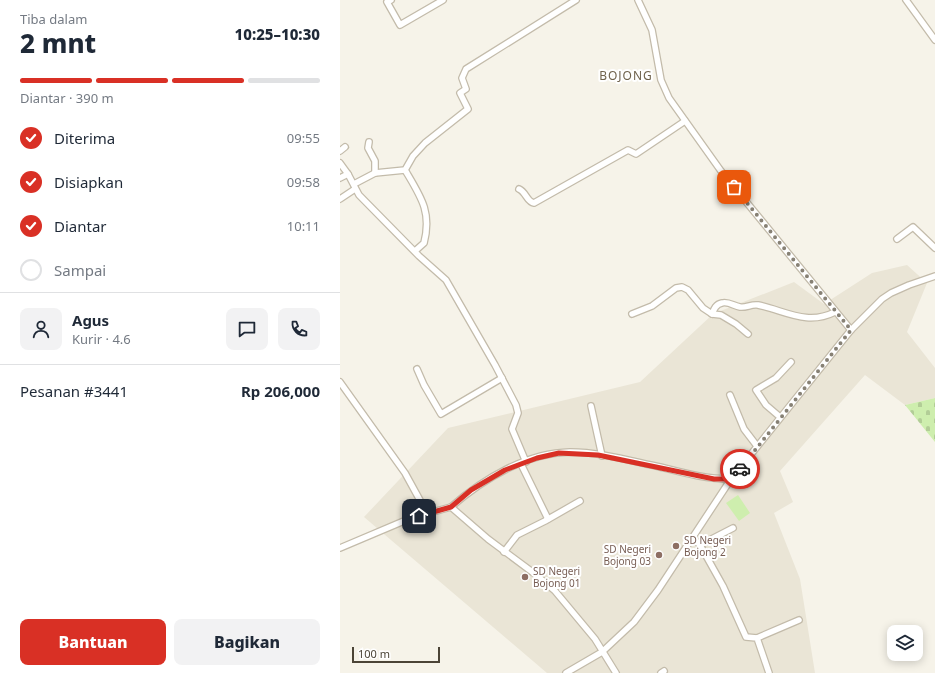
<!DOCTYPE html>
<html lang="id">
<head>
<meta charset="utf-8">
<style>
  body { margin:0; font-family:"Noto Sans",sans-serif; background:#f2f2f3; color:#1f2937; height:100vh; display:flex; flex-direction:column; font-size:15px; white-space:nowrap }
  * { box-sizing:border-box; margin:0 }
  p { font-size:13px; color:#747a83 }
  .icon { flex:none; width:22px; height:22px; fill:none; stroke:currentColor; stroke-width:2; stroke-linecap:round; stroke-linejoin:round }
  .map { position:relative; flex:1; overflow:hidden }
  .panel { display:flex; flex-direction:column; background:#fff; width:340px }
  .panel>* { flex:none }
  .fabs { position:absolute; left:547px; top:625px; display:grid; gap:8px }
  .fabs a { display:grid; place-items:center; width:36px; height:36px; border-radius:8px; background:#fff; box-shadow:0 2px 10px #0003; font-size:20px }
  .scale { position:absolute; left:12px; bottom:10px; width:88px; box-sizing:border-box; padding-left:4px; border:2px solid #4b4436; border-top:0; font-size:11px; line-height:14px; white-space:nowrap; color:#4b4436; -webkit-text-stroke:3px #fff; paint-order:stroke }
  .pin { position:absolute; display:grid; place-items:center; width:34px; height:34px; color:#fff; margin:-17px; border-radius:8px; box-shadow:0 2px 6px #0006 }
  .courier { position:absolute; display:grid; place-items:center; width:40px; height:40px; margin:-20px; border:3px solid #d93025; border-radius:50%; background:#fff; color:#222; box-shadow:0 1px 5px #0007 }
  .overview em { font-style:normal; font-weight:800 }
  .overview div { display:flex; flex-direction:column-reverse }
  .overview { display:flex; align-items:center; justify-content:space-between; height:68px; padding:0 20px }
  h1 { font-size:26px; font-weight:800; line-height:30px }
  .bar { display:grid; grid-template-columns:repeat(4,1fr); gap:6px 4px; align-content:center; height:48px; padding:0 20px }
  .bar i { height:5px; border-radius:3px; background:#e0e1e3 }
  .bar .active { background:#d93025 }
  .bar p { grid-column:span 4 }
  .line { display:flex; align-items:center; gap:10px; padding:0 20px; border-top:1px solid #e0e1e3 }
  .line div { flex:1 }
  .round { display:grid; place-items:center; flex:none; width:42px; height:42px; border-radius:8px; background:#f2f2f3 }
  ol { padding:0 20px; list-style:none }
  li { display:flex; align-items:center; gap:12px; height:44px }
  li p { margin-inline-start:auto }
  li .icon { padding:4px; border-radius:50%; background:#d93025; color:#fff; stroke-width:4 }
  li:last-child { color:#747a83 }
  li i { width:22px; height:22px; border:2px solid #e0e1e3; border-radius:50% }
  .action { display:flex; gap:8px; margin-top:auto; padding:8px 20px }
  .action a { flex:1; height:46px; border-radius:8px; background:#d93025; color:#fff; font-size:16px; font-weight:800; line-height:46px; text-align:center }
  .action a+a { background:#f2f2f3; color:#1f2937 }
  main { display:flex; flex:1; min-height:0 }
  .map>svg:first-child { display:block }
  .residential { fill:#eae5d6 }
  .cemetery { fill:url(#cemetery-stones) }
  .pitch { fill:#ceeeae }
  .lines { fill:none; stroke-linecap:round; stroke-linejoin:round }
  .minor-casing { stroke:#c3bbaa; stroke-width:8 }
  .minor { stroke:#fff; stroke-width:5.5 }
  .done { stroke:#878175; stroke-width:4; stroke-dasharray:0 7.2 }
  .route { stroke:#d93025; stroke-width:5 }
  .education-dot { fill:#8d6e63; stroke:#fff; stroke-width:1.5 }
  .labels { text-anchor:middle; dominant-baseline:central; stroke-width:4; stroke-linejoin:round; paint-order:stroke }
  .education-label { font-size:10px; fill:#785e54; stroke:#fff; text-anchor:start }
  .quarter-label { font-size:12px; letter-spacing:1px; fill:#6f624c; stroke:#fff }
</style>
</head>
<body>
<main>
<section class="panel">
<div class="overview"><div><h1>2 mnt</h1><p>Tiba dalam</p></div><em>10:25–10:30</em></div>
<div class="bar"><i class="active"></i><i class="active"></i><i class="active"></i><i></i><p>Diantar · 390 m</p></div>
<ol>
<li><svg class="icon" aria-label="check" viewBox="0 0 24 24"><path d="M5 12l5 5 9-10"/></svg>Diterima<p>09:55</p></li>
<li><svg class="icon" aria-label="check" viewBox="0 0 24 24"><path d="M5 12l5 5 9-10"/></svg>Disiapkan<p>09:58</p></li>
<li><svg class="icon" aria-label="check" viewBox="0 0 24 24"><path d="M5 12l5 5 9-10"/></svg>Diantar<p>10:11</p></li>
<li><i></i>Sampai</li>
</ol>
<div class="line" style="height:72px"><a class="round"><svg class="icon" aria-label="person" viewBox="0 0 24 24"><circle cx="12" cy="8" r="4"/><path d="M4 21q1-7 8-7t8 7"/></svg></a><div><b>Agus</b><p>Kurir · 4.6</p></div><a class="round"><svg class="icon" aria-label="chat" viewBox="0 0 24 24"><path d="M4 5h16v11H9l-5 4z"/></svg></a><a class="round"><svg class="icon" aria-label="phone" viewBox="0 0 24 24"><path d="M5 4h4l2 5-3 2q2 4 5 5l2-3 5 2v4C11 20 4 13 5 4z"/></svg></a></div>
<div class="line" style="height:52px"><div>Pesanan #3441</div><b>Rp 206,000</b></div>
<div class="action"><a>Bantuan</a><a>Bagikan</a></div>
</section>
<div class="map">
<svg width="595" height="673" viewBox="0 0 595 673">
  <defs>
    <pattern id="cemetery-stones" width="16" height="16" patternUnits="userSpaceOnUse"><rect width="16" height="16" fill="#ceeeae"/><path d="M2 7V4a2 2 0 0 1 4 0v3zM10 15v-3a2 2 0 0 1 4 0v3z" fill="#b2cd96"/></pattern>
  </defs>
  <rect width="100%" height="100%" fill="#f6f3e9"/>
  <path class="residential" d="M567 265 587 283 567 332 595 368V398L565 405 525 375 440 471 453 502 434 513 460 579 475 673H207L24 517 108 428 300 382 373 314 454 282 484 304 532 273Z"/>
  <path class="cemetery" d="M595 398V442L565 405Z"/>
  <path class="pitch" d="M398 495 410 513 399 521 386 503Z"/>
  <g class="lines">
    <defs>
      <g id="minor">
        <path d="M51 0 47 2 60 25 103 0"/>
        <path d="M298 0 312 30 321 80 329 98 381 171 511 330"/>
        <path d="M566 0 595 40"/>
        <path d="M29 142 28 148 35 161V173"/>
        <path d="M0 151 5 147"/>
        <path d="M0 163 8 174"/>
        <path d="M65 170C81 197 92 212 84 243L75 251"/>
        <path d="M0 178 8 174 19 195 79 256 106 280 155 365 176 405 178 413 172 429 186 462"/>
        <path d="M14 184 35 173 65 170 73 156 85 143 128 109 120 93 126 89 122 78 126 69 236 0"/>
        <path d="M179 189C186 192 187 202 194 203L288 150 296 154 345 121"/>
        <path d="M0 199 15 189"/>
        <path d="M557 239 573 227 595 248"/>
        <path d="M292 314 312 306 336 288 342 287 348 290 363 308 372 314 381 315 396 324 408 334"/>
        <path d="M372 314C374 309 376 304 382 303 388 301 394 306 400 307 406 308 411 304 418 305 446 311 467 326 495 312"/>
        <path d="M77 369 84 385 101 414 162 378"/>
        <path d="M0 382 65 473 87 513"/>
        <path d="M390 395 404 429 417 446"/>
        <path d="M251 406 262 456"/>
        <path d="M440 417 426 405 416 390 436 378 451 362"/>
        <path d="M181 464 208 519"/>
        <path d="M111 507C143 479 186 453 230 452 260 452 291 461 320 467 344 473 366 479 391 479"/>
        <path d="M353 538 360 545 383 586 406 637 417 638 429 673"/>
        <path d="M360 545 393 528"/>
        <path d="M0 548 71 518 111 507 148 539 195 574 215 591 255 639 276 673"/>
        <path d="M164 552 177 535 205 521 240 501"/>
        <path d="M417 638 459 620"/>
        <path d="M226 673 262 652 294 622 318 590 391 479 511 330 542 299 551 293 569 285 595 276"/>
        <path d="M321 673 324 671"/>
      </g>
    </defs>
    <use href="#minor" class="minor-casing"/>
    <use href="#minor" class="minor"/>
  </g>
  <g class="lines">
    <path class="done" d="M394 187 511 330 400 469"/>
    <path class="route" d="M79 516 111 507 131 490 165 470 197 458 219 453 258 455 374 479H391L400 469"/>
  </g>
  <g class="education-dot">
    <circle cx="336" cy="546" r="4"/>
    <circle cx="319" cy="555" r="4"/>
    <circle cx="185" cy="577" r="4"/>
  </g>
  <g class="labels">
    <g class="education-label">
      <text x="344" y="540">SD Negeri<tspan x="344" dy="12">Bojong 2</tspan></text>
      <text x="311" y="549" text-anchor="end">SD Negeri<tspan x="311" dy="12">Bojong 03</tspan></text>
      <text x="193" y="571">SD Negeri<tspan x="193" dy="12">Bojong 01</tspan></text>
    </g>
    <g class="quarter-label">
      <text x="286" y="75">BOJONG</text>
    </g>
  </g>
</svg>
<div class="fabs">
<a><svg class="icon" aria-label="layers" viewBox="0 0 24 24"><path d="M12 4l9 5-9 5-9-5zM3 14l9 5 9-5"/></svg></a>
</div>
<div class="scale">100 m</div>
<div class="pin" style="left:394px;top:187px;background:#ea580c"><svg class="icon" aria-label="bag" viewBox="0 0 24 24"><path d="M5 8h14l-1 12H6zM9 8a3 3 0 0 1 6 0"/></svg></div>
<div class="pin" style="left:79px;top:516px;background:#1f2937"><svg class="icon" aria-label="home" viewBox="0 0 24 24"><path d="M3 11l9-7 9 7M6 9v11h12V9"/></svg></div>
<div class="courier" style="left:400px;top:469px"><svg class="icon" aria-label="car" viewBox="0 0 24 24"><path d="M5 17H2v-5l4-1 3-4h7l3 4 3 1v5h-3M9 17h6M6 11h13"/><circle cx="7" cy="17" r="2"/><circle cx="17" cy="17" r="2"/></svg></div>
</div>
</main>
</body>
</html>
